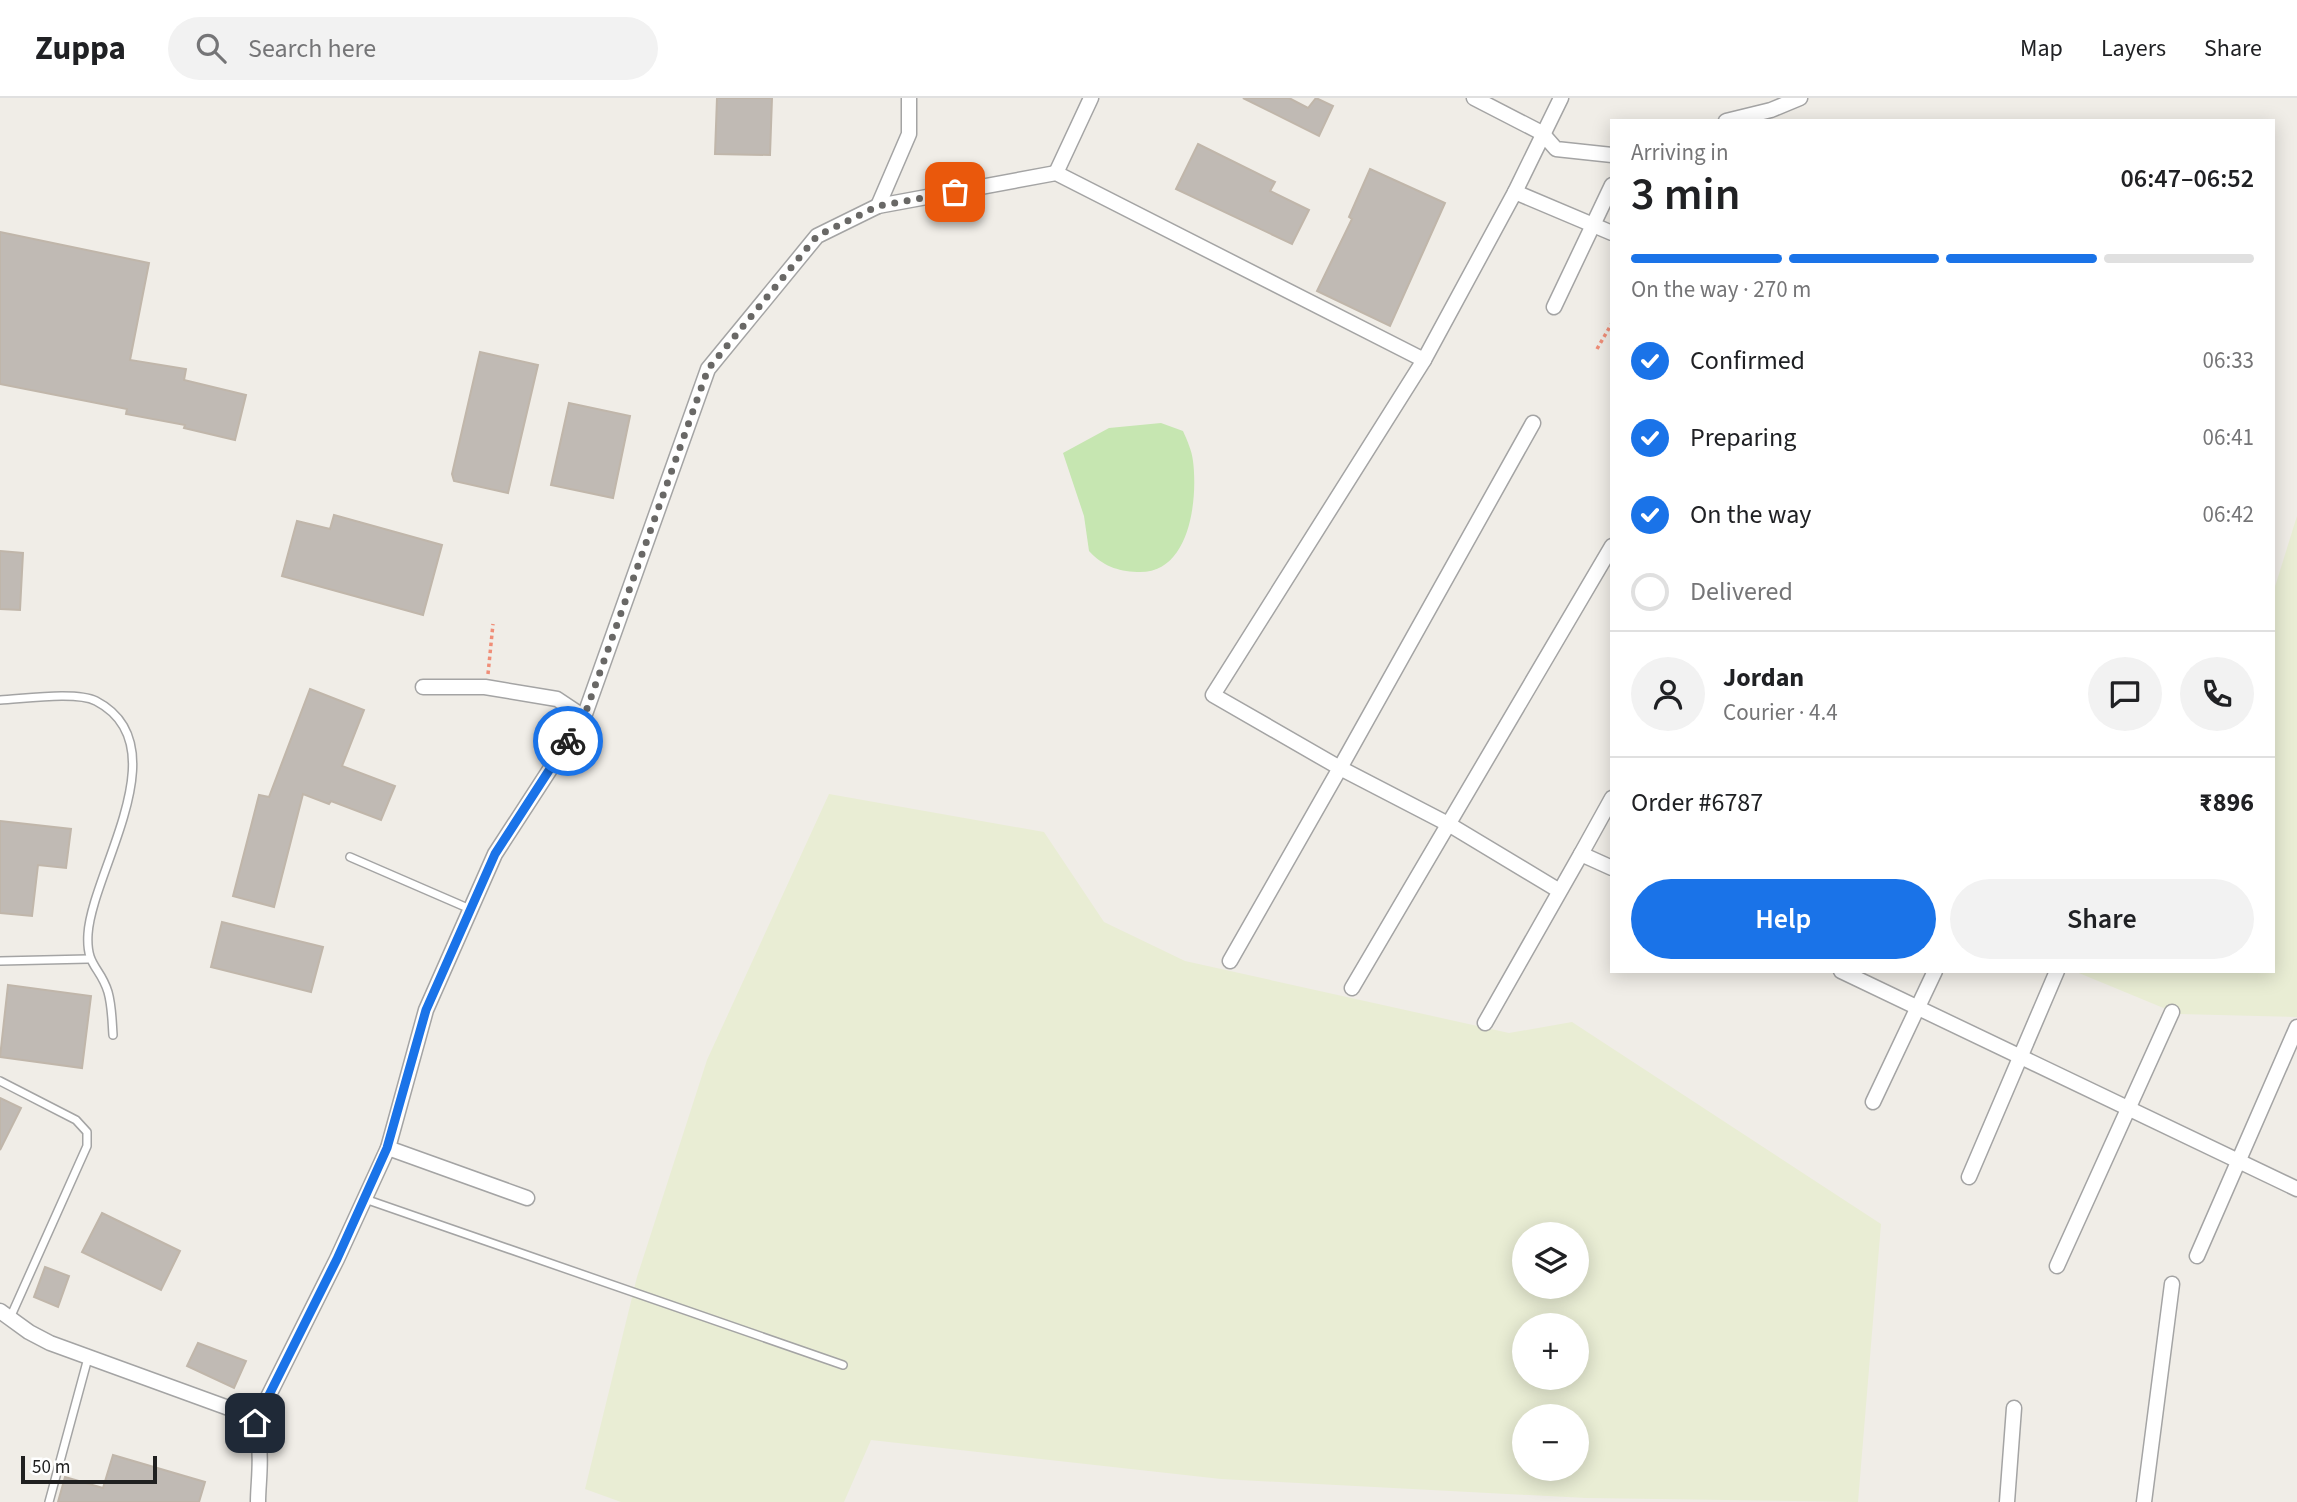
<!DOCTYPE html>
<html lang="en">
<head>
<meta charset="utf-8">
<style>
  body { margin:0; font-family:"Source Sans 3",sans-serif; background:#f2f2f2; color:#202124; height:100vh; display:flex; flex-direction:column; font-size:26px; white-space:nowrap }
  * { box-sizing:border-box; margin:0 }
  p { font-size:23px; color:#757577 }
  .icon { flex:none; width:38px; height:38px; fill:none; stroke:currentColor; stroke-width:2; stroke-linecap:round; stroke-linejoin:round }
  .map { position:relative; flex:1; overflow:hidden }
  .sheet { position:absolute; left:1610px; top:21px; width:665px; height:854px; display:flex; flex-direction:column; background:#fff; border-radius:0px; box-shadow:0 4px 18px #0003 }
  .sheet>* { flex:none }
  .controls { position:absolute; left:1512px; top:1124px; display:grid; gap:14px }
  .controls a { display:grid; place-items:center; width:77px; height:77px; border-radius:50%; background:#fff; box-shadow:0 4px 18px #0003; font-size:35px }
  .scale { position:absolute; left:21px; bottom:18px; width:136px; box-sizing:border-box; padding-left:7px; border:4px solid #202020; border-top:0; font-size:19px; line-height:24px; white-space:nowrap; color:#202020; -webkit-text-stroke:5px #fff; paint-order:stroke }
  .pin { position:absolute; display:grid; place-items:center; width:60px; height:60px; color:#fff; margin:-30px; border-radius:14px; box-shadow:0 4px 10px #0006 }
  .courier { position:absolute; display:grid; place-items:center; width:70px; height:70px; margin:-35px; border:5px solid #1a73e8; border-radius:50%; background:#fff; color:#222; box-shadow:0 2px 9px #0007 }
  .summary em { font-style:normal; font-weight:600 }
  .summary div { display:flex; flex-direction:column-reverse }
  .summary { display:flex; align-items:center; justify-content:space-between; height:119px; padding:0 21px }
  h1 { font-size:46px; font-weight:600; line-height:52px }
  .bar { display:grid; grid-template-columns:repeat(4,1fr); gap:10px 7px; align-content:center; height:84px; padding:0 21px }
  .bar i { height:9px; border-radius:5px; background:#e0e0e0 }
  .bar .active { background:#1a73e8 }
  .bar p { grid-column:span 4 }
  .line { display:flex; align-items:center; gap:18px; padding:0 21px; border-top:2px solid #e0e0e0 }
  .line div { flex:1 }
  .round { display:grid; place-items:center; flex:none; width:74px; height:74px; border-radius:37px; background:#f2f2f2 }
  ol { padding:0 21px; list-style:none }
  li { display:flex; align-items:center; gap:21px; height:77px }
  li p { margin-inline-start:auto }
  li .icon { padding:7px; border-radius:50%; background:#1a73e8; color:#fff; stroke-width:4 }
  li:last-child { color:#757577 }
  li i { width:38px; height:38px; border:4px solid #e0e0e0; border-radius:50% }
  .button { display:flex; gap:14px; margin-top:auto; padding:14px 21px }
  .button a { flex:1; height:80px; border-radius:42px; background:#1a73e8; color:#fff; font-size:28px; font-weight:600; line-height:80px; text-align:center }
  .button a+a { background:#f2f2f2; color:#202124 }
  header { display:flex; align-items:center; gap:42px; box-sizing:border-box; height:98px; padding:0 35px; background:#fff; border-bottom:2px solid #e0e0e0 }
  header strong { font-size:33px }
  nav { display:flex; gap:38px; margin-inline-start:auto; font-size:24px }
  .search { width:490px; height:63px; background:#f2f2f2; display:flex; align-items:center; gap:18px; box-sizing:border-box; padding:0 24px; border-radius:38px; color:#757577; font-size:26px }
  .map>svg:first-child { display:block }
  .farmland { fill:#e9edd4; fill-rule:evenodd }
  .grass { fill:#c6e6b1 }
  .building { fill:#c0bab4; stroke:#c0b6aa; stroke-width:2 }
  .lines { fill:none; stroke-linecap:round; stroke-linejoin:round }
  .service-casing { stroke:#a4a4a4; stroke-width:10 }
  .minor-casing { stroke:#a4a4a4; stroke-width:17 }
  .path { stroke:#f08e78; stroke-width:3.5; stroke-dasharray:3.5 3.5; stroke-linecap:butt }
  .service { stroke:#fff; stroke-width:7 }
  .minor { stroke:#fff; stroke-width:14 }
  .done { stroke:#696866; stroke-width:7; stroke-dasharray:0 12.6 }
  .route { stroke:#1a73e8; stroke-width:9 }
</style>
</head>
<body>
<header>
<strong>Zuppa</strong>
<div class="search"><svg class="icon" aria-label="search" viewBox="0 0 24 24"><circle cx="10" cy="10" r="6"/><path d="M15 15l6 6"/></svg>Search here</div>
<nav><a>Map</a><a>Layers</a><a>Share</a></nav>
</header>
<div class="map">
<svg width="2297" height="1404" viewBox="0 0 2297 1404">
  <rect width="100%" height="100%" fill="#f0ede7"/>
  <g class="farmland">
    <path d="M2297 418V919L2178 916 2074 873H2273V495Z"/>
    <path d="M829 696 1044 734 1104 824 1185 863 1509 935 1572 924 1881 1126 1858 1404 1586 1400 1221 1381 871 1342 844 1404H621L585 1391 637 1179 707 962ZM1524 1136H1577V1188H1524ZM1524 1227H1577V1279H1524ZM1524 1318H1577V1370H1524Z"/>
  </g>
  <path class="grass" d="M1161 325 1183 333C1187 342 1192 353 1193 363 1198 402 1190 477 1137 474 1117 473 1103 468 1089 453L1084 418 1063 355 1109 330Z"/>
  <g class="building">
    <path d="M717 0H772L770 57 715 56Z"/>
    <path d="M1243 0H1289L1308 10 1316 0 1333 8 1319 38Z"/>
    <path d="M1198 46 1275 84 1270 93 1309 112 1292 146 1176 91Z"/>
    <path d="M1370 71 1445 105 1390 228 1317 193 1352 121 1349 119Z"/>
    <path d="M0 134 149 165 130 262 186 271 184 282 246 297 235 342 184 330 185 327 126 316 127 311 0 286Z"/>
    <path d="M480 254 538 267 508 395 454 383 452 376Z"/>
    <path d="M569 305 630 318 613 400 551 387Z"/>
    <path d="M334 417 442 447 423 517 282 478 297 423 330 431Z"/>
    <path d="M0 453 23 455 20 512 0 511Z"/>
    <path d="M310 591 364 612 342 668 395 688 381 722 331 703 329 706 303 696 274 809 233 798 259 697 269 699Z"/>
    <path d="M0 723 71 731 66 770 38 767 32 818 0 815Z"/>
    <path d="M222 824 323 849 311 894 211 869Z"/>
    <path d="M8 887 91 898 82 970 0 959Z"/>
    <path d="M0 1000 21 1010 0 1052Z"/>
    <path d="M102 1115 180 1153 161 1192 82 1154Z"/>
    <path d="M45 1169 69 1178 58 1209 34 1199Z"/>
    <path d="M198 1245 246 1263 234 1290 187 1268Z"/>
    <path d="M113 1357 205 1384 199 1404H58L65 1379 103 1390Z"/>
  </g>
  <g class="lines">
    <defs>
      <g id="service">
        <path d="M0 602C23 601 76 593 96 603 181 647 92 773 88 836 86 869 100 868 108 894 112 908 112 923 113 937"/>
        <path d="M350 759 470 811"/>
        <path d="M0 863 88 861"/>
        <path d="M0 983 76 1022 87 1034V1048L10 1220"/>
        <path d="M365 1101 843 1267"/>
        <path d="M49 1404 88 1260"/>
      </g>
      <g id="minor">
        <path d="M1474 0 1542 35 1556 51 1612 57"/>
        <path d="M1726 23 1771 12 1800 0"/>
        <path d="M1056 75 1091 0"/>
        <path d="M1515 94 1612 135"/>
        <path d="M878 108 909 36V0"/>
        <path d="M1554 209 1612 87"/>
        <path d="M1533 325 1340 670 1450 727 1558 792"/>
        <path d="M423 589H485L557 601 584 619"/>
        <path d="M1581 756 1612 700"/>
        <path d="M1230 863 1340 670 1213 597 1424 262"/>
        <path d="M1841 873 2297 1091"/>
        <path d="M1352 890 1612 448"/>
        <path d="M1485 925 1581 756 1612 770"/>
        <path d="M1873 1004 1935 873"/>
        <path d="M388 1050 527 1100"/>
        <path d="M1969 1079 2057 873"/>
        <path d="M2197 1158 2297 929"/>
        <path d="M2057 1168 2172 914"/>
        <path d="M0 1213 29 1234 50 1245 245 1316C267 1336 258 1377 258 1404"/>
        <path d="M255 1325 337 1161 388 1050 426 912 495 756 584 619 708 271 817 138 878 108 1056 75 1424 262 1515 94 1561 0"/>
        <path d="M2007 1404 2014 1310"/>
        <path d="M2144 1404 2172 1186"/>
      </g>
    </defs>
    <use href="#service" class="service-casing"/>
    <use href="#minor" class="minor-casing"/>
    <g class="path">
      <path d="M1597 251 1612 225"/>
      <path d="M488 576 493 526"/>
    </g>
    <use href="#service" class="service"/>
    <use href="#minor" class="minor"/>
  </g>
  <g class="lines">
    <path class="done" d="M568 643 584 619 708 271 817 138 878 108 955 94"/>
    <path class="route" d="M255 1325 337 1161 387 1050 426 912 495 756 568 643"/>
  </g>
</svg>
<div class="controls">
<a><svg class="icon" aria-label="layers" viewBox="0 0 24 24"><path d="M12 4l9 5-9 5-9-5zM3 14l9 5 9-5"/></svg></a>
<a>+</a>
<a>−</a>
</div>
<div class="scale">50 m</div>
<div class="pin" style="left:955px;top:94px;background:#ea580c"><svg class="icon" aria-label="bag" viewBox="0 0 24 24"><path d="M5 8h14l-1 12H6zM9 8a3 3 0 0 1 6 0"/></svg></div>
<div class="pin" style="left:255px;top:1325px;background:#1f2937"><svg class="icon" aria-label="home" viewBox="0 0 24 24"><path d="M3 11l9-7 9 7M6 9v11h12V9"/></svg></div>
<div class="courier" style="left:568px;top:643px"><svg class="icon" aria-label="bike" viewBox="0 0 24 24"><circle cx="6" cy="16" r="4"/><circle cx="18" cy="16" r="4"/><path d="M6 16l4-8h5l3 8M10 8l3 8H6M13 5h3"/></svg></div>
<section class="sheet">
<div class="summary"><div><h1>3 min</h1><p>Arriving in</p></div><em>06:47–06:52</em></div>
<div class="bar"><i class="active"></i><i class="active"></i><i class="active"></i><i></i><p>On the way · 270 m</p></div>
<ol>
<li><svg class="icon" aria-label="check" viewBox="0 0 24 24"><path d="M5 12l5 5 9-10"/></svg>Confirmed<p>06:33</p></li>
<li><svg class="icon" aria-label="check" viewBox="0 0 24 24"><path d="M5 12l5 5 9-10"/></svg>Preparing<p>06:41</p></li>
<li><svg class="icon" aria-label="check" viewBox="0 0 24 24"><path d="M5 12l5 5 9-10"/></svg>On the way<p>06:42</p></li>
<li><i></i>Delivered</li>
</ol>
<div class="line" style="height:126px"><a class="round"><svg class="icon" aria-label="person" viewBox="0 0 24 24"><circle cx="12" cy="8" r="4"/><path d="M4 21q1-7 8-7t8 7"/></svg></a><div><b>Jordan</b><p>Courier · 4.4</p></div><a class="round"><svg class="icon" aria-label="chat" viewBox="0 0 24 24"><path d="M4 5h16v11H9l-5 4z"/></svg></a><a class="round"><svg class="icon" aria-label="phone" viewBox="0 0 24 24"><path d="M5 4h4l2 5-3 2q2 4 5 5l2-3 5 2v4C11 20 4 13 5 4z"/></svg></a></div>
<div class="line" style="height:91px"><div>Order #6787</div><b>₹896</b></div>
<div class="button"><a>Help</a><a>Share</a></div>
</section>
</div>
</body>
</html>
